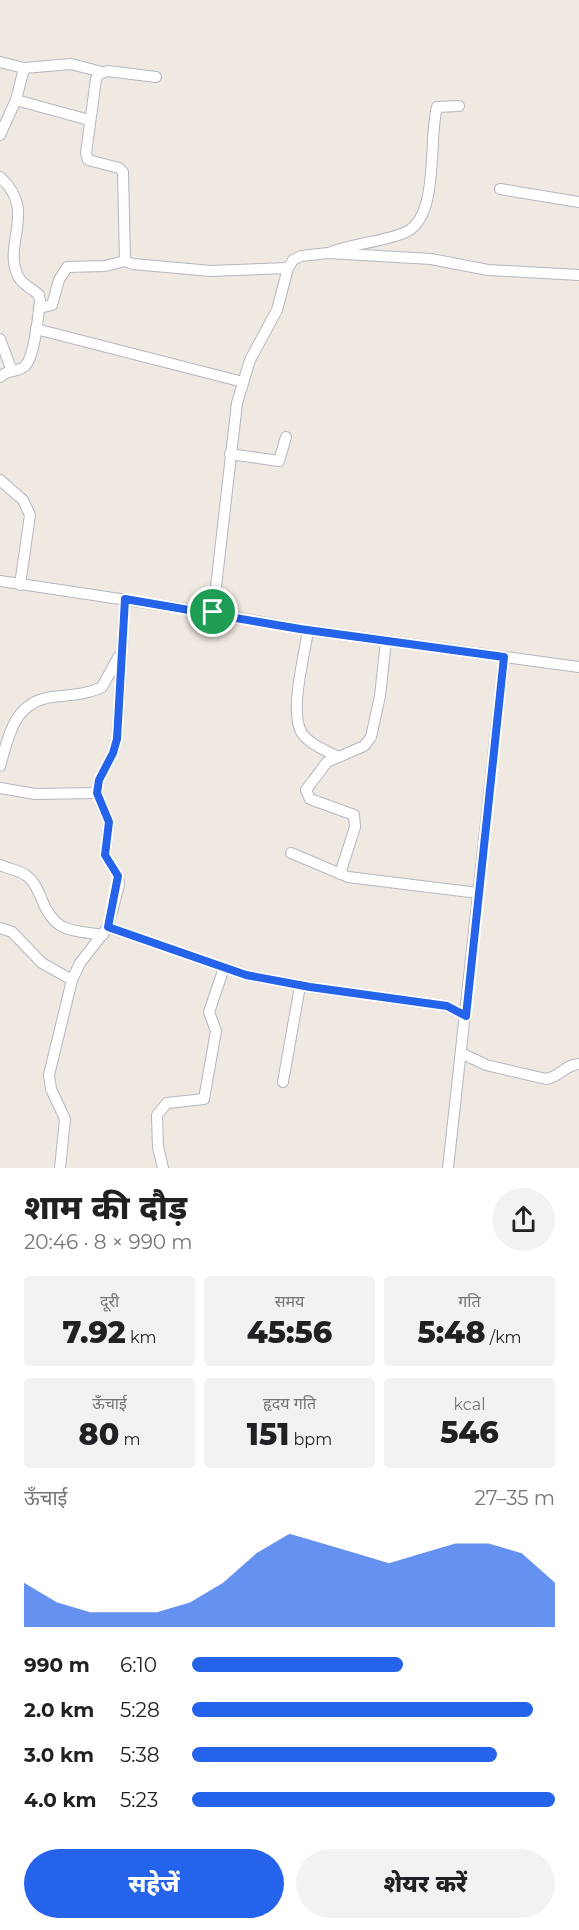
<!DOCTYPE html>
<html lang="hi">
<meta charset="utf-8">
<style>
body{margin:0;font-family:Montserrat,"Noto Sans Devanagari",sans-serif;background:#f2f2f2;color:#202124;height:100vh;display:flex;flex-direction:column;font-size:22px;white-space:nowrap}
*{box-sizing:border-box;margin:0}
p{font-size:20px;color:#757577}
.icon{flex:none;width:33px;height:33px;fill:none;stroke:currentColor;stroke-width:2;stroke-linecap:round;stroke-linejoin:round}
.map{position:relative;height:1168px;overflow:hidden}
.drawer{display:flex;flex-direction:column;background:#fff;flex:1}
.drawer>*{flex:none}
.pin{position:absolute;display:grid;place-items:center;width:51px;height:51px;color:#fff;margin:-26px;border:3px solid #fff;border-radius:50%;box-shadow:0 2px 6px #0007}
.round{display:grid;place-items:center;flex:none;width:63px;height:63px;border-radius:32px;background:#f2f2f2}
.summary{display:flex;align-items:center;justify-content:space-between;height:102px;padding:0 24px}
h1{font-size:33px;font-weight:800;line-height:45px}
.metrics{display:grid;grid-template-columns:repeat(3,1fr);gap:9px;height:102px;padding:6px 24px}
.metrics div{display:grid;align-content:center;border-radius:6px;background:#f2f2f2;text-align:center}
.metrics b{font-size:30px;font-weight:800}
.metrics small{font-size:16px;font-weight:400}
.metrics p{font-size:16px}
.chart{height:168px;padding:12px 24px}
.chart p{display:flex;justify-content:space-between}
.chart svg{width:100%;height:108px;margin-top:6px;fill:#2563eb;opacity:.7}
.button{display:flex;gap:12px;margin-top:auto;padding:12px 24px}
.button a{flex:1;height:69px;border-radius:36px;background:#2563eb;color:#fff;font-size:24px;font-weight:800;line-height:69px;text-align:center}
.button a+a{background:#f2f2f2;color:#202124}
ul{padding:0 24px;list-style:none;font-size:20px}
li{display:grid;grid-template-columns:96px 72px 1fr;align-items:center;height:45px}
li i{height:15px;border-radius:8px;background:#2563eb}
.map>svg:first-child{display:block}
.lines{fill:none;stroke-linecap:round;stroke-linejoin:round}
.minor-casing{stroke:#b4b7c1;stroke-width:12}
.minor{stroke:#fff;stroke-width:10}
.route-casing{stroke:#fff;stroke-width:12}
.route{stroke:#2563eb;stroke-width:8}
</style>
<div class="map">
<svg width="579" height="1168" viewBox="0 0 579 1168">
<rect width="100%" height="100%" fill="#efe9e1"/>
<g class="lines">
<g class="minor-casing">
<g id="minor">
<path d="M0,62L24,68"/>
<path d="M156,77L108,71L99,74L96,79L86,153L88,160L119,168L123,172L125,261L133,264L211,271L288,268"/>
<path d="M16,100L89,120"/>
<path d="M0,135L16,100L24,68L71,64L102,72"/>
<path d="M0,177C38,211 2,243 18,276C22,285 32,288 39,295L40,302C38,316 35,356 25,366C17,373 7,369 0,377"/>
<path d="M500,189L579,202"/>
<path d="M331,252C355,243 384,242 406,232C440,216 428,139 437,107L459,106"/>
<path d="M39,308L52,305L59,280L67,267L105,266L125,261"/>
<path d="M36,329L243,382"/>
<path d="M0,339L12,371"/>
<path d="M230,454L279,461L286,437"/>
<path d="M0,480L23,500L30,515L20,585"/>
<path d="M0,581L213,613L300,629L579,667"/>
<path d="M213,613L237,403L250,360L277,310L288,268L293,260L301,256L328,253L431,259L488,270L579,275"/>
<path d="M308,630C305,655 287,717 304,736C313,746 325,750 336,756"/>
<path d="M0,766C9,735 14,702 52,697C69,695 86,695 102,687L119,656"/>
<path d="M0,788L35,794L97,793"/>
<path d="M291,853L348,877L478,893"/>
<path d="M0,865C9,869 19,870 27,876C35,882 38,891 42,900C55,933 71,930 103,935"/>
<path d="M340,874L355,827L354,815L310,799L306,790L327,762L364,746L371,737L380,696L386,641"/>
<path d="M108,927L246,975L310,987L447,1006L466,1016"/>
<path d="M0,928L12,932L42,963L72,980"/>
<path d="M461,1053L486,1065L546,1079C560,1077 564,1065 579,1064"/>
<path d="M283,1082L300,986"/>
<path d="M60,1168L65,1119L51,1089L49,1075L72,980L80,963L108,927L119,885L118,876L105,855L109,822L97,793L99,780L113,753L117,739L125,599"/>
<path d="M163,1168L158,1147L157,1115L167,1103L204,1099L216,1031L209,1012L224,968"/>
<path d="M448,1168L504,658"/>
</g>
</g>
<use href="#minor" class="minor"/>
</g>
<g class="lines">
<g class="route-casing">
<path id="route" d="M125,599L300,629L504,657L466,1016L447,1006L310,987L246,975L108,927L118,876L105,855L109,822L97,793L99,780L113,753L117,739Z"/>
</g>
<use href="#route" class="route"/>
</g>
</svg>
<div class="pin" style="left:213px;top:612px;background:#1e9e55"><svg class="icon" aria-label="arrive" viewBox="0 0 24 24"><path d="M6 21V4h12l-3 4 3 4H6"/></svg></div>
</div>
<section class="drawer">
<div class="summary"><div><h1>शाम की दौड़</h1><p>20:46 · 8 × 990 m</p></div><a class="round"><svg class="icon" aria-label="share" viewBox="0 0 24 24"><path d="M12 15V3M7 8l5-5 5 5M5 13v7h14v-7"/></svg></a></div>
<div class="metrics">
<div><p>दूरी</p><b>7.92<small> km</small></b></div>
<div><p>समय</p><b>45:56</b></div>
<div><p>गति</p><b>5:48<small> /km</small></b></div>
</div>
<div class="metrics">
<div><p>ऊँचाई</p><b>80<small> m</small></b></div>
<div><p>हृदय गति</p><b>151<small> bpm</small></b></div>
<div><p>kcal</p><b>546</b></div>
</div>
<div class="chart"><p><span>ऊँचाई</span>27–35 m</p>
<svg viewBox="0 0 160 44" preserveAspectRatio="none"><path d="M0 44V26L10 34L20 38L30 38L40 38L50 34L60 26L70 14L80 6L90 10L100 14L110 18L120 14L130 10L140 10L150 14L160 26V44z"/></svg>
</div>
<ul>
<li><b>990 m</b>6:10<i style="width:58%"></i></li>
<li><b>2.0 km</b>5:28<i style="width:94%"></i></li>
<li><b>3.0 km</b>5:38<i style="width:84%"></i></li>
<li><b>4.0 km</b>5:23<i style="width:100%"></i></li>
</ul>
<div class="button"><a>सहेजें</a><a>शेयर करें</a></div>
</section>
